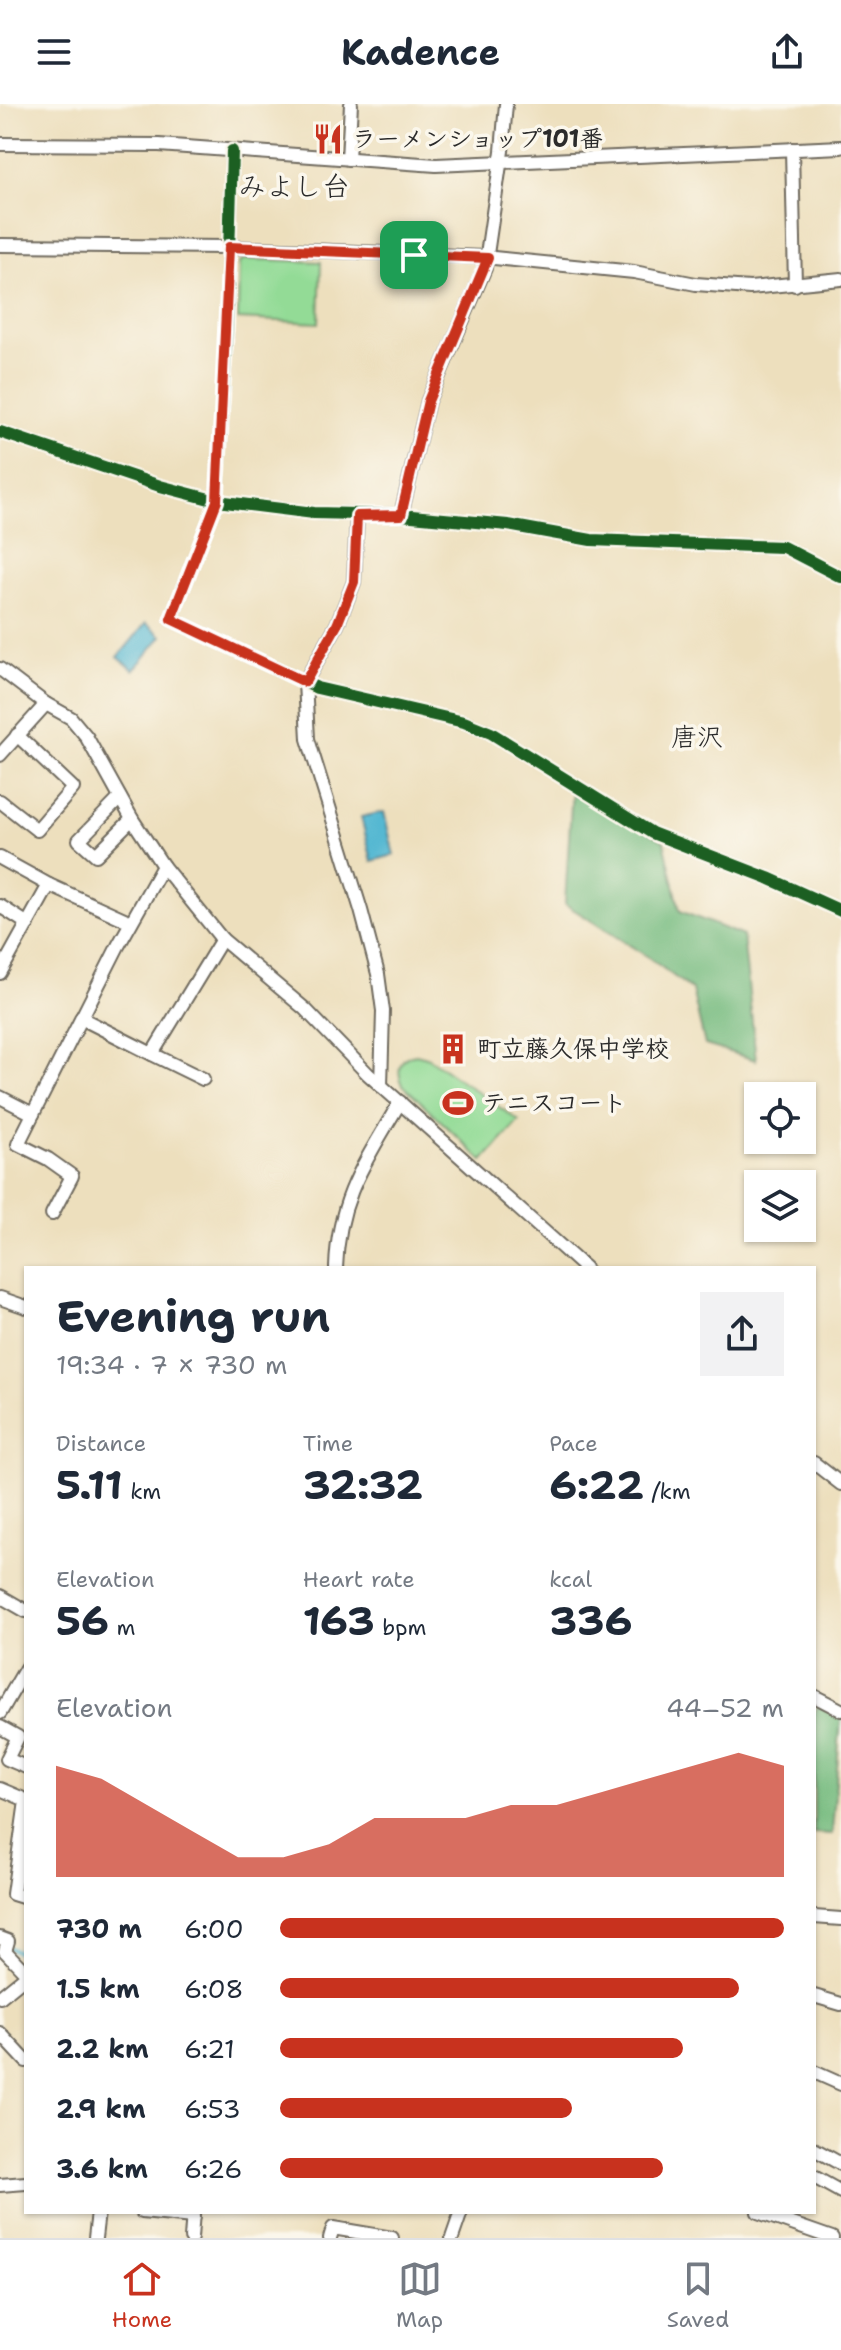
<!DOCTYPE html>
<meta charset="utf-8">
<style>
body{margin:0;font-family:"Shantell Sans","Klee One",sans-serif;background:#f2f2f3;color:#1f2937;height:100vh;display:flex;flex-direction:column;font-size:30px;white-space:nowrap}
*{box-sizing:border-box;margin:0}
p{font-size:26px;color:#747a83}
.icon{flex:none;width:44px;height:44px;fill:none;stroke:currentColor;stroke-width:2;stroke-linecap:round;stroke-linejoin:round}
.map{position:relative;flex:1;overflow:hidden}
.panel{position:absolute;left:24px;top:1162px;width:792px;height:948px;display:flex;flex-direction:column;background:#fff;border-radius:0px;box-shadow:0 2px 6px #0004}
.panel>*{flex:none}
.buttons{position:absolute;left:744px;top:978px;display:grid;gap:16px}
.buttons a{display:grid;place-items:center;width:72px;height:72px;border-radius:0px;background:#fff;box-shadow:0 2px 6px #0004;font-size:40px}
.pin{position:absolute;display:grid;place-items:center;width:68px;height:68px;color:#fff;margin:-34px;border-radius:16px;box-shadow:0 4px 12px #0006}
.round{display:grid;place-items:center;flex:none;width:84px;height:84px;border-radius:0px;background:#f2f2f3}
.overview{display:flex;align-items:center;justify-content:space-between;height:136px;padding:0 32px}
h1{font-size:44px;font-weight:700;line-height:60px}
.metrics{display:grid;grid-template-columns:repeat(3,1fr);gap:12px;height:136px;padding:8px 32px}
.metrics div{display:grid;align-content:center}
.metrics b{font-size:40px;font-weight:700}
.metrics small{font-size:22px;font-weight:400}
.metrics p{font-size:22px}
.chart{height:224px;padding:16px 32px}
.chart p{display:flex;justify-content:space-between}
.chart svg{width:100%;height:144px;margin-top:8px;fill:#c8321e;opacity:.7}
ul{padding:0 32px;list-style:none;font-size:26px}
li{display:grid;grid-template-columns:128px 96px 1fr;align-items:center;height:60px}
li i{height:20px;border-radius:10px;background:#c8321e}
header{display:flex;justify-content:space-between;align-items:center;height:104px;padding:0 32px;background:#fff;font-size:36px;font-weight:700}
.tab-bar{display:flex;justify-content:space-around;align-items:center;height:112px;border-top:2px solid #e0e1e3;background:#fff;font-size:22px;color:#747a83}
.tab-bar a{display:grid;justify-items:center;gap:4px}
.tab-bar .selected{color:#c8321e}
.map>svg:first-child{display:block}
.green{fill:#93db96;stroke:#5f8360;stroke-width:2}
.forest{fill:#76bb7f;stroke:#507355;stroke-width:2}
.water{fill:#54b8d2;stroke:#40727e;stroke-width:2}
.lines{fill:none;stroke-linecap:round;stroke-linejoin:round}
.stream{stroke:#54b8d2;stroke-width:4}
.minor-casing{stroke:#6f6a5e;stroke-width:16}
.minor{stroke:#fff;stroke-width:12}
.cycleway-casing{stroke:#fbf7ec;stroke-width:17}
.cycleway{stroke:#1b5e20;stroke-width:12}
.route-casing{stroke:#fff;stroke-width:16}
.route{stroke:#c8321e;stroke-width:10}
.labels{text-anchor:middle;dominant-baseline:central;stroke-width:7;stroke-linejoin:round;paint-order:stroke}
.poi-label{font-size:24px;font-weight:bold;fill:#2b2b2b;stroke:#fbf7ec;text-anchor:start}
.neighbourhood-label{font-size:26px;fill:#2b2b2b;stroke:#fbf7ec}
.quarter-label{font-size:28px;fill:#2b2b2b;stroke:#fbf7ec}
</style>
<header><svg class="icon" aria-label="menu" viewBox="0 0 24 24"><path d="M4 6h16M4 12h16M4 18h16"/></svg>Kadence<svg class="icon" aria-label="share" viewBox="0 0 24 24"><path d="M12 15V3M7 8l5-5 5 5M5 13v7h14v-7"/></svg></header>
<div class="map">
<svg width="841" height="2134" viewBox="0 0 841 2134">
<rect width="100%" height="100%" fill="#fbf7ec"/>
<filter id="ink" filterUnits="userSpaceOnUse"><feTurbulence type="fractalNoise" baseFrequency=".0125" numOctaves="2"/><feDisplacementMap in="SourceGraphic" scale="16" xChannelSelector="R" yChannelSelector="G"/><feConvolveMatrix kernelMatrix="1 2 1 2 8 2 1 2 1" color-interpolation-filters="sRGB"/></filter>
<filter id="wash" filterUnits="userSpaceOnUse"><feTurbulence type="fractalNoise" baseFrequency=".006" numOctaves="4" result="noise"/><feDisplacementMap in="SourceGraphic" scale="32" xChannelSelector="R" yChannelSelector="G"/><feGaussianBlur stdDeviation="1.8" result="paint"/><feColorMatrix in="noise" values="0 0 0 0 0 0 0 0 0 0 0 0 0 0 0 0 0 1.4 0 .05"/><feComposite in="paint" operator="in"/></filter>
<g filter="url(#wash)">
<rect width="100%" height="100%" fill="#eddfbd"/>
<g class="green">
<path d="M245,155L321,158L319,219L238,215L239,159Z"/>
<path d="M416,950L427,953L519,1017L483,1057L403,981C396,967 399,952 416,950Z"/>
</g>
<g class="forest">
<path d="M572,685L664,737L680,807L743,832L756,956L705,941L692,886L648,853L565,800Z"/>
<path d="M818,1601L841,1612L832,1730L814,1729V1610Z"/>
</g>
<g class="water">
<path d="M146,519L162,532L134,566L118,553Z"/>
<path d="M384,708L394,751L372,757L361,713Z"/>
</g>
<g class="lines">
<path class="stream" d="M0,1841L26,1850"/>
</g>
</g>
<g filter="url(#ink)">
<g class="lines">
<g class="minor-casing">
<g id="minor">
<path d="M0,40L159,41L436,61L841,43"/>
<path d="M792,45L795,181"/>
<path d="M232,47L227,218L217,397L171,515L317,584L464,618L491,629L652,729L768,774L841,807"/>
<path d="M348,55L351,0"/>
<path d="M0,141L229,143L484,153L634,168L696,180L750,184L841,175"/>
<path d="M0,328L160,382L217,397L314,409L401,411L508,421L591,436L783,443L841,473"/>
<path d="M401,411L428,297L485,164L502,47L506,0"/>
<path d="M357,412L354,478L337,521L305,578L308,635L361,806L378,870L383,907L381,982"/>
<path d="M0,565L46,600L71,614L86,632L132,715L163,762L222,835L305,905L368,970L585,1164"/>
<path d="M0,651L46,600"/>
<path d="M120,694L79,736L96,751L132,715"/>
<path d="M0,697L37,726L73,684L17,631"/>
<path d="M0,754L49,781L0,869"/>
<path d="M49,781L131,818"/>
<path d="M0,802L28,820"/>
<path d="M81,914L152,950L222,835"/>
<path d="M152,950L203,975"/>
<path d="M0,993L33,1010L118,842L163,762"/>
<path d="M33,1010L18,1040L48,1055L72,1072L52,1110"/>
<path d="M336,1164C338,1093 366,1057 400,998"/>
<path d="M0,1194L26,1203"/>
<path d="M814,1359L841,1380"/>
<path d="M0,1492L26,1507"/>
<path d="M814,1592L841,1606"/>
<path d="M0,1609L26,1564"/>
<path d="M0,1623L18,1633L7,1655L26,1663"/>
<path d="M0,1685L26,1696"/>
<path d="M26,1697L13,1790L26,1794"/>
<path d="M814,1813L841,1815"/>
<path d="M0,1834L8,1837L5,1847L26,1869"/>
<path d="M814,1892L841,1900"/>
<path d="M0,1893L26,1872"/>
<path d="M0,1929L26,1957"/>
<path d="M814,1968L841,1980"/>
<path d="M814,2045L841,2060"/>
<path d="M814,2073L841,2088"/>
<path d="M0,2081L26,2079"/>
<path d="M142,2108L193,2113"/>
<path d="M758,2108L832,2134"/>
<path d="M95,2134L98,2108"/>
<path d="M191,2134L193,2108"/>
<path d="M330,2134L333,2124L392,2134"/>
<path d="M452,2134L461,2108"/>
</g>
</g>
<use href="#minor" class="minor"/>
<g class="cycleway-casing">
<g id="cycleway">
<path d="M232,47L227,218L217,397L171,515L317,584L464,618L491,629L652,729L768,774L841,807"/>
<path d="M0,328L160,382L217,397L314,409L401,411L508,421L591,436L783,443L841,473"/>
</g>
</g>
<use href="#cycleway" class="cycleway"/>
</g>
</g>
<g class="lines" filter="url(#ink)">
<g class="route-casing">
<path id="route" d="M229,143L488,154L428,297L401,411L357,412L354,478L337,521L305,578L171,515L217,397Z"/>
</g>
<use href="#route" class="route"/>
</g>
<defs>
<g id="restaurant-bare" transform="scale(2.4)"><path d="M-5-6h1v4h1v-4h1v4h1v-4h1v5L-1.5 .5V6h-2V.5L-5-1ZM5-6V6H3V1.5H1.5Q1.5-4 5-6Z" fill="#c8321e" stroke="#fbf7ec" stroke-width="2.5" paint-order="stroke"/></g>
<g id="building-bare" transform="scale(2.4)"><path d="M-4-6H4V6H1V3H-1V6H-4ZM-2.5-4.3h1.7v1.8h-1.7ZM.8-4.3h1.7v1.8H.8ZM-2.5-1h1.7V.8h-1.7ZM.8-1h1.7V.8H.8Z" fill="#c8321e" stroke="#fbf7ec" stroke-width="2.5" paint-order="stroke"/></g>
<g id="stadium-bare" transform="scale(2.4)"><path d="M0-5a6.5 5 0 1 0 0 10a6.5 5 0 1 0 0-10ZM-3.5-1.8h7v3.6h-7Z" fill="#c8321e" stroke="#fbf7ec" stroke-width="2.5" paint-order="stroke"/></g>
</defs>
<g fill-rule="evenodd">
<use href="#restaurant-bare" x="328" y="35"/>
<use href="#building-bare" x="453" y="945"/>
<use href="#stadium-bare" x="458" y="999"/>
</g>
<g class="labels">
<g class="poi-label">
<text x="352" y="35">ラーメンショップ101番</text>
<text x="477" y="945">町立藤久保中学校</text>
<text x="482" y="999">テニスコート</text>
</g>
<g class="neighbourhood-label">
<text x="697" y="632">唐沢</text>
</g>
<g class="quarter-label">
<text x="294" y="82">みよし台</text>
</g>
</g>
</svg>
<div class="buttons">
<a><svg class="icon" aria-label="locate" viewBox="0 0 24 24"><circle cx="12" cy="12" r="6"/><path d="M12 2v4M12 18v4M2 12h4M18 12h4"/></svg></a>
<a><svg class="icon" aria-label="layers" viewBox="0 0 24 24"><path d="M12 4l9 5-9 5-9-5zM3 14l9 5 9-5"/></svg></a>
</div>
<div class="pin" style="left:414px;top:151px;background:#1e9e55"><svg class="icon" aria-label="arrive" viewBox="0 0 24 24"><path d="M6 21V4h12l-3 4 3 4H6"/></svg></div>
<section class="panel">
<div class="overview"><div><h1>Evening run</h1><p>19:34 · 7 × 730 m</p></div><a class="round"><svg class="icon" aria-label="share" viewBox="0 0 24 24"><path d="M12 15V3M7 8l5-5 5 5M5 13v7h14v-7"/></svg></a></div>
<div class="metrics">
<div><p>Distance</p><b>5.11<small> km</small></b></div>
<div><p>Time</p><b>32:32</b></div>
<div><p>Pace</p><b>6:22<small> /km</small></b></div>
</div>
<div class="metrics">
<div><p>Elevation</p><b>56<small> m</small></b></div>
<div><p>Heart rate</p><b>163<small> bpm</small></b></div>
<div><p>kcal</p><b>336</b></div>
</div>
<div class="chart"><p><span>Elevation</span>44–52 m</p>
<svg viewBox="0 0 160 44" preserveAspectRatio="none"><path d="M0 44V10L10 14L20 22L30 30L40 38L50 38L60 34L70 26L80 26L90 26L100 22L110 22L120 18L130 14L140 10L150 6L160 10V44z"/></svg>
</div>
<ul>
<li><b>730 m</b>6:00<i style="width:100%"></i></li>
<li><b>1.5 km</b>6:08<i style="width:91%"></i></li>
<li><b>2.2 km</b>6:21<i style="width:80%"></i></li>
<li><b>2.9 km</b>6:53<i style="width:58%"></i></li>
<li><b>3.6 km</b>6:26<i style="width:76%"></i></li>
</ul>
</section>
</div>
<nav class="tab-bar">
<a class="selected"><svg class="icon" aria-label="home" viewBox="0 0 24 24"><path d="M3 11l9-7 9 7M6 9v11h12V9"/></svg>Home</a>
<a><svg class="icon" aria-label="map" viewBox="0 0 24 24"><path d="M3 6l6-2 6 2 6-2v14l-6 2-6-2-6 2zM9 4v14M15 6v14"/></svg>Map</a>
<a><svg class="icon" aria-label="saved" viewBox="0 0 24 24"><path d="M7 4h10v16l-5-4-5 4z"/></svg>Saved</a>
</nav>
